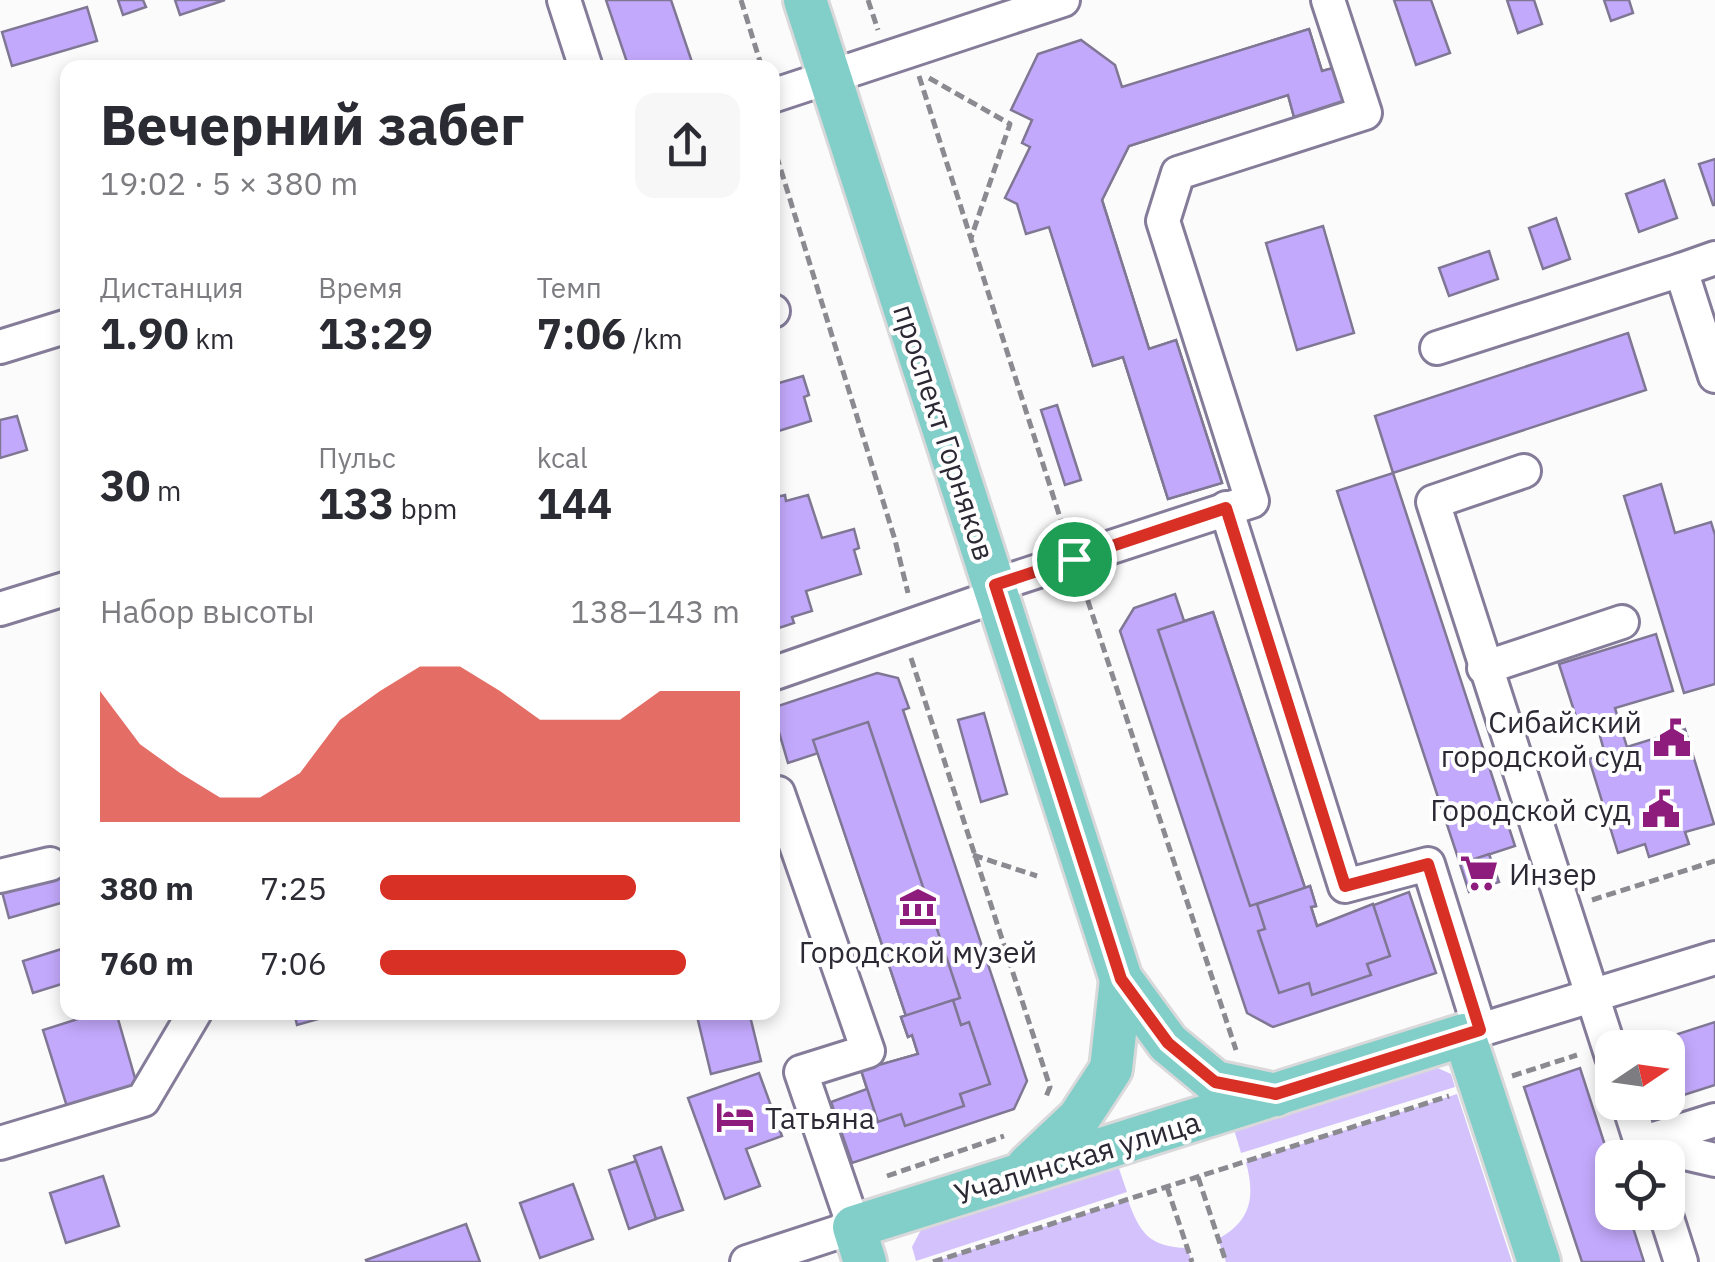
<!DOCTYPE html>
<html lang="ru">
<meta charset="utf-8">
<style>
body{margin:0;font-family:"IBM Plex Sans",sans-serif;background:#f7f7f7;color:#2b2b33;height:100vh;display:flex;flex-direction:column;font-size:38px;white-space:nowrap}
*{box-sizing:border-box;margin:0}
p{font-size:32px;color:#7c7c81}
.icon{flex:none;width:55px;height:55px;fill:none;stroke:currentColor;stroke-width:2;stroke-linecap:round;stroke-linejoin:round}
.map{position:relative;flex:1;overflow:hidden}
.panel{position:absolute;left:60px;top:60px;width:720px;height:960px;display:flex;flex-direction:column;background:#fff;border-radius:20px;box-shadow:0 5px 15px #0003}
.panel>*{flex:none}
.needle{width:65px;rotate:77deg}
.fabs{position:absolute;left:1595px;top:1030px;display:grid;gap:20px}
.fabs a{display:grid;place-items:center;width:90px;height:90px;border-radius:20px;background:#fff;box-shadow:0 5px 15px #0003;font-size:50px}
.pin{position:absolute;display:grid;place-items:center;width:85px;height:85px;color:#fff;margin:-42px;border:5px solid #fff;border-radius:50%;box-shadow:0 2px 10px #0007}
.round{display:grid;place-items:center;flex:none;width:105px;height:105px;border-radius:20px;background:#f7f7f7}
.head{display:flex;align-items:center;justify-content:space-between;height:170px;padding:0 40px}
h1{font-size:55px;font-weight:800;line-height:75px}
.figures{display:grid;grid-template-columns:repeat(3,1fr);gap:15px;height:170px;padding:10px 40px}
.figures div{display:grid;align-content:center}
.figures b{font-size:42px;font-weight:800}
.figures small{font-size:28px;font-weight:400}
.figures p{font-size:28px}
.chart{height:280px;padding:20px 40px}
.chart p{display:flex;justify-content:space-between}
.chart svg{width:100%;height:180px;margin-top:10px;fill:#d93025;opacity:.7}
ul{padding:0 40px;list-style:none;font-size:32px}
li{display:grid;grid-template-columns:160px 120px 1fr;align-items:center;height:75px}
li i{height:25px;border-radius:12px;background:#d93025}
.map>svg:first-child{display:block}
.green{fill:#d3c2fc}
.building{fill:#c3a9fc;stroke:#7f7794;stroke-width:2.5}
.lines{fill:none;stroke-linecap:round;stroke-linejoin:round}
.minor-casing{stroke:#847c99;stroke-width:38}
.major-casing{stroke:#d9d8da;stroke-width:48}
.path{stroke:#8c8a91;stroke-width:5;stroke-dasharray:10 5;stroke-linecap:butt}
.minor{stroke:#fff;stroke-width:32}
.major{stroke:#82cec8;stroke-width:42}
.route-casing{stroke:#fff;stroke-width:20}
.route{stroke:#d93025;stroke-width:12}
.labels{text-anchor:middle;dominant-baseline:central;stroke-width:8;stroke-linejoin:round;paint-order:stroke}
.street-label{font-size:30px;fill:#2c2834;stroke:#fff}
.poi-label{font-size:30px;fill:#2c2834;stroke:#fff;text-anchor:end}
</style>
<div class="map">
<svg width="1715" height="1262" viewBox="0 0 1715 1262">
<rect width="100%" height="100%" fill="#fbfbfb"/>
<g class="green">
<path d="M1431,1065L1451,1074L1455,1087L1241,1153L1233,1126Z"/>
<path d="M1457,1094L1512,1262H1226L1218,1239C1252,1220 1255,1197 1246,1162Z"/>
<path d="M1117,1163L1127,1192L916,1261L912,1247L923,1226Z"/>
<path d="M1128,1200C1140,1234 1150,1247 1187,1248L1192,1262H933Z"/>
</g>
<g class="building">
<path d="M118,0H143L146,7L123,15Z"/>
<path d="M175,0H225L180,15Z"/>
<path d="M606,0H671L694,68H629Z"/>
<path d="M1394,0H1431L1450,53L1416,65Z"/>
<path d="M1507,0H1534L1542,24L1518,33Z"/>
<path d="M1604,0H1629L1633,13L1611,21Z"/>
<path d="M87,7L97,41L12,66L2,32Z"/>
<path d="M1309,29L1322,71L1333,68L1343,101L1294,117L1288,95L1129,146L1102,200L1149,349L1176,340L1222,483L1168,499L1123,357L1093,366L1041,200L1090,98Z"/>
<path d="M1309,29L1322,71L1333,68L1343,101L1294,117L1288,95L1129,146L1102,200L1149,349L1176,340L1222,483L1168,499L1123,357L1093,366L1049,227L1026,234L1017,204L1005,198L1030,147L1022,143L1032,120L1011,110L1038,54L1081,40L1115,65L1122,87Z"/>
<path d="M1715,159V205H1713L1699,164Z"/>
<path d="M1664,180L1677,218L1639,232L1626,194Z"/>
<path d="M1556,218L1570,259L1543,269L1529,228Z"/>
<path d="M1323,226L1354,333L1297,350L1266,243Z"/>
<path d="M1489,251L1498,279L1449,296L1439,268Z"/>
<path d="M1628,333L1646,390L1393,473L1375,416Z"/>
<path d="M803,376L809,395L804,397L811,421L772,433V385Z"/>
<path d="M1057,405L1081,480L1065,485L1041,410Z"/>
<path d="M17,416L27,450L0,458V420Z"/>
<path d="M1393,473L1515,846L1460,864L1337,491Z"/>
<path d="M1661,484L1675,533L1711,522L1715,535V684L1684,693L1624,496Z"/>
<path d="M785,495L786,501L808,495L822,538L854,529L859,548L854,550L861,574L806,591L812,611L792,617L794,623L776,629L772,617V498Z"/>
<path d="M1175,594L1184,621L1213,612L1305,888L1310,886L1316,906L1311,907L1317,926L1409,892L1436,973L1273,1027L1247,1013L1120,631L1134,608Z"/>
<path d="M1213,612L1305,888L1250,906L1158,630Z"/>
<path d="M1656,634L1673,691L1615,708L1627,747L1685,729L1714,824L1685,832L1689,844L1649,857L1645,844L1618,853L1589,759L1605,754L1594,715L1577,720L1559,664Z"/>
<path d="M877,673L898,678L909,708L903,710L1027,1081L1014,1109L852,1163L831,1102L867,1089L861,1070L918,1054L912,1035L908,1037L901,1017L906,1016L818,753L788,763L772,708Z"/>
<path d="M984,713L1007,794L981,802L958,720Z"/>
<path d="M868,722L960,998L906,1016L813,740Z"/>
<path d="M1489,854L1499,882L1469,892L1460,864Z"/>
<path d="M68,868V901L9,918L1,888Z"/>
<path d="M1310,886L1316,906L1311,907L1317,926L1373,904L1390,956L1367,964L1371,975L1312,995L1309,983L1279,993L1258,931L1265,929L1257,904Z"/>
<path d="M68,947V982L33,993L23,961Z"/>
<path d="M953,1000L961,1025L969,1022L990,1084L960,1094L964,1106L905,1126L901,1114L878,1122L861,1070L918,1054L912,1035L908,1037L901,1017Z"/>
<path d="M100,1012H116L139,1092L69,1113L43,1030Z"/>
<path d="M294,1012H343L297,1025Z"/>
<path d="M696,1012H749L761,1061L711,1074Z"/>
<path d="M1715,1022V1085L1668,1100V1048L1641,1046Z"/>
<path d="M1580,1068L1612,1167V1212H1628L1644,1262H1582L1524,1087Z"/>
<path d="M759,1073L782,1136L746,1149L760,1186L725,1199L688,1098Z"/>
<path d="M661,1147L683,1210L656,1219L634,1156Z"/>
<path d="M636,1161L656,1219L629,1229L609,1170Z"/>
<path d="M103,1176L119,1226L66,1243L50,1193Z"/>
<path d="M573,1184L593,1239L540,1258L520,1203Z"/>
<path d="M466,1224L480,1262H367L366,1260Z"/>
</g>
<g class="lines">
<g class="minor-casing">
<g id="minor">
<path d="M564,0L586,68"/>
<path d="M772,96L1063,0"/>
<path d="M1681,270L1715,258"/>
<path d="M772,311H773"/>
<path d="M0,347L68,326"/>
<path d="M1437,348L1681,270L1715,376"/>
<path d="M1524,471L1433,502L1612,1057"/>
<path d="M1226,508L1345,886L1428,864L1480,1030"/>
<path d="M995,585L1252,501L1163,221L1178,173L1365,113L1328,0"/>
<path d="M0,609L68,588"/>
<path d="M1484,668L1622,622"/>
<path d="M772,674L999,595"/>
<path d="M0,876L50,864"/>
<path d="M1464,1035L1715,958"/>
<path d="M1628,1102L1646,1158"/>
<path d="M1715,1120L1641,1143L1715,1160"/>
<path d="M0,1143L143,1100L195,1012"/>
<path d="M1665,1212L1681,1262"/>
<path d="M747,1262L854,1227L801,1072L868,1051L778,793"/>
</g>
</g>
<g class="major-casing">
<g id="major">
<path d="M805,0L1121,979L1168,1043L1215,1082L1276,1095"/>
<path d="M1028,1166L1079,1118L1111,1069L1121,979"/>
<path d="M865,1262L854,1227L1464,1035L1539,1262"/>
</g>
</g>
<g class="path">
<path d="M741,0L762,68"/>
<path d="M868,0L878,30"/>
<path d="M919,76L1065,533"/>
<path d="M929,78L1010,124L971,238"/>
<path d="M772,141L895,540L908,593"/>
<path d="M1083,586L1236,1050"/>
<path d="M911,658L1050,1087L1045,1099"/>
<path d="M973,855L1037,876"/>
<path d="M1592,900L1715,861"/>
<path d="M1512,1076L1577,1055"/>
<path d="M887,1176L1004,1136"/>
<path d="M1198,1177L1226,1262"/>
<path d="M1167,1187L1192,1262"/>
<path d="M933,1262L1449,1096"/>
</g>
<use href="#minor" class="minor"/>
<use href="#major" class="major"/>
</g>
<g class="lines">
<g class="route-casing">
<path id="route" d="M1226,508L1345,886L1428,864L1480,1030L1276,1094L1215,1082L1168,1043L1121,979L995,585Z"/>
</g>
<use href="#route" class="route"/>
</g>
<defs>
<g id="civic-bare" transform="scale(3)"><path d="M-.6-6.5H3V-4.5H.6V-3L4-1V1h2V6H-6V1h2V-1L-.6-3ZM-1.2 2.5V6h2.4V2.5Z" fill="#8e1c7d" stroke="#fff" stroke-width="2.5" paint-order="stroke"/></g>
<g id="supermarket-bare" transform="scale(3)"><path d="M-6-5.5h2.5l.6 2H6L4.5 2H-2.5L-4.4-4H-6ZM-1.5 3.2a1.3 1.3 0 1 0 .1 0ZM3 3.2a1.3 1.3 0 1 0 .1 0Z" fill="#8e1c7d" stroke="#fff" stroke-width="2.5" paint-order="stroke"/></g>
<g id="museum-bare" transform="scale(3)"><path d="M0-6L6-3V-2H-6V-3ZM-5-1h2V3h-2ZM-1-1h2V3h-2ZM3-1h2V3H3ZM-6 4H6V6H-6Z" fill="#8e1c7d" stroke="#fff" stroke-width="2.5" paint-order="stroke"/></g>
<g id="hotel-bare" transform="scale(3)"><path d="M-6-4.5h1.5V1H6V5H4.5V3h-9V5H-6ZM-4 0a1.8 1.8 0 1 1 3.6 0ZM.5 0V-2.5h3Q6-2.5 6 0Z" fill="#8e1c7d" stroke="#fff" stroke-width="2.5" paint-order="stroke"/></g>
</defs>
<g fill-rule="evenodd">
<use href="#civic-bare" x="1672" y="738"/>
<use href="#civic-bare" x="1661" y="809"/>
<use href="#supermarket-bare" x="1479" y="873"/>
<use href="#museum-bare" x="918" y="907"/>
<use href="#hotel-bare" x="735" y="1117"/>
</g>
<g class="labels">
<g class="street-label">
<text transform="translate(945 432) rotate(72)">проспект Горняков</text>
<text transform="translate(1077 1157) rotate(-17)">Учалинская улица</text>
</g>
<g class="poi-label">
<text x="1642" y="721">Сибайский<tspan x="1642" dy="34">городской суд</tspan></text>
<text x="1631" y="809">Городской суд</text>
<text x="1509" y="873" text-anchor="start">Инзер</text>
<text x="918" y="951" text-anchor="middle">Городской музей</text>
<text x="765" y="1117" text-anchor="start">Татьяна</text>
</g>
</g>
</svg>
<div class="fabs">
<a><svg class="needle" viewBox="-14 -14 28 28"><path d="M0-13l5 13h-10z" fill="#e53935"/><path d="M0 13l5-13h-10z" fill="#7c7c81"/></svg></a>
<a><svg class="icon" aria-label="locate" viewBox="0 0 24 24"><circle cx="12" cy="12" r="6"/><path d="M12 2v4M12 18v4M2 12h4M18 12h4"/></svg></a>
</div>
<div class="pin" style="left:1074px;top:559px;background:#1e9e55"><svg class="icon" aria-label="arrive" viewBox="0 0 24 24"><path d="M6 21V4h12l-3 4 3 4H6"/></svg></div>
<section class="panel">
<div class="head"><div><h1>Вечерний забег</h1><p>19:02 · 5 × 380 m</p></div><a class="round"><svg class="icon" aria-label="share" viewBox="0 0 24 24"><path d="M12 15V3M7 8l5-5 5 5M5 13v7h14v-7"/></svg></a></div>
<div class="figures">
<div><p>Дистанция</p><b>1.90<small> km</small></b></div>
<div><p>Время</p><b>13:29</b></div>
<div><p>Темп</p><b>7:06<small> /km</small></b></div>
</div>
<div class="figures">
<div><b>30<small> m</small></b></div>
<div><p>Пульс</p><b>133<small> bpm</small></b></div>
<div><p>kcal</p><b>144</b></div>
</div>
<div class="chart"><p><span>Набор высоты</span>138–143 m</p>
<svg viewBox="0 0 160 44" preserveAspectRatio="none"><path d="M0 44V12L10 25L20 32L30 38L40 38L50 32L60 19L70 12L80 6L90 6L100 12L110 19L120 19L130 19L140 12L150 12L160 12V44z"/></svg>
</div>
<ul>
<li><b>380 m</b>7:25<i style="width:71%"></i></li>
<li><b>760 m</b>7:06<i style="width:85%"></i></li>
</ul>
</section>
</div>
